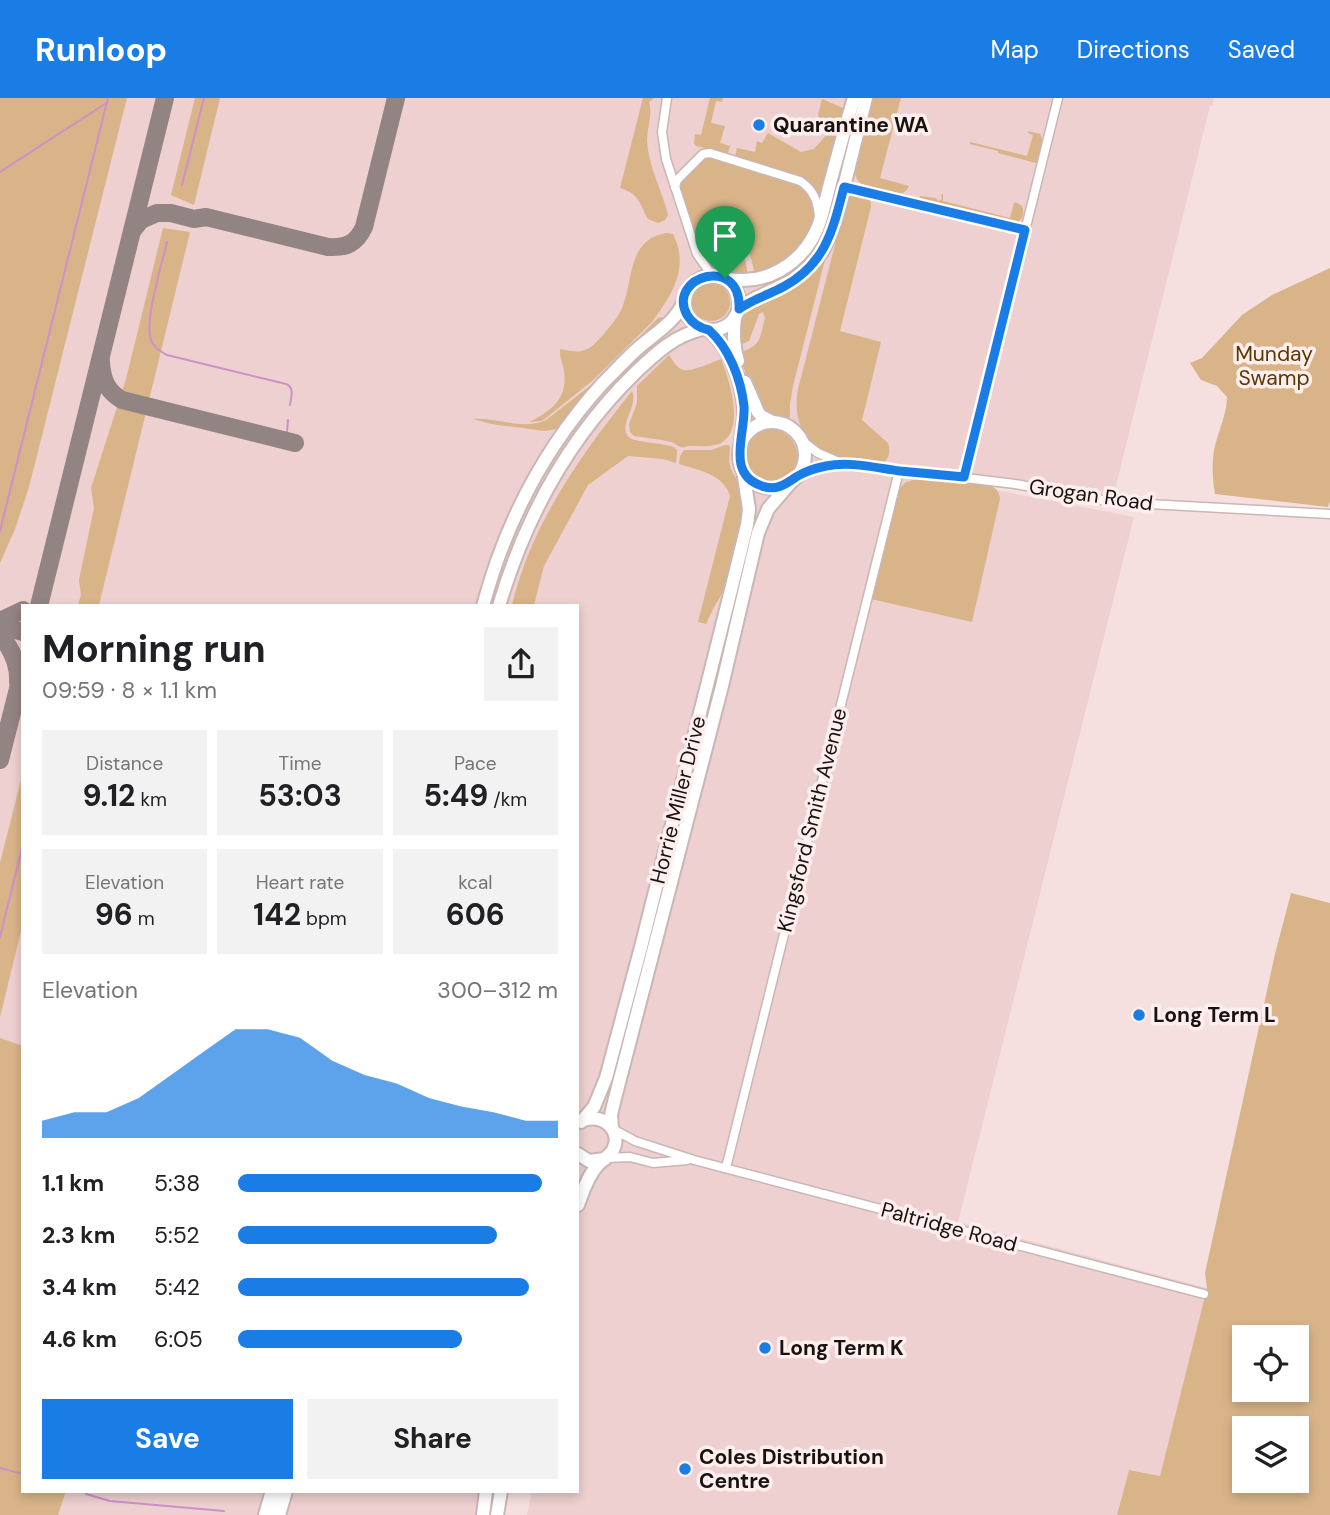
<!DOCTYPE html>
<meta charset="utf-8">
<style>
body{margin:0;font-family:"DM Sans",sans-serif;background:#f2f2f2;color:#202124;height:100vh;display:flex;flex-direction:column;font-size:26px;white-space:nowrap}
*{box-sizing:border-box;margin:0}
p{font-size:23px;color:#757577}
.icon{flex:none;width:38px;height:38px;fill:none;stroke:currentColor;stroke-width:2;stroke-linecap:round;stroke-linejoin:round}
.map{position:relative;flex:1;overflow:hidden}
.drawer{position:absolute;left:21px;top:506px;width:558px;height:889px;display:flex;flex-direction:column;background:#fff;border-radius:0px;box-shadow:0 4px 10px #0003}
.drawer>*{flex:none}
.buttons{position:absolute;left:1232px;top:1227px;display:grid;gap:14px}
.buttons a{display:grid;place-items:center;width:77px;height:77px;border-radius:0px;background:#fff;box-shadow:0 4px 10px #0003;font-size:35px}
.pin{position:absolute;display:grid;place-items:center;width:60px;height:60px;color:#fff;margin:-72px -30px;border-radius:50% 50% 50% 0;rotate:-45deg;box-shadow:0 0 7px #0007}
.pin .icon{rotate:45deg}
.round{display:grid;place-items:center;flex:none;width:74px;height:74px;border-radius:0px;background:#f2f2f2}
.overview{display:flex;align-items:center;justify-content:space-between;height:119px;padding:0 21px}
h1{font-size:38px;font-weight:700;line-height:52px}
.figures{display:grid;grid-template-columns:repeat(3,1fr);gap:10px;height:119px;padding:7px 21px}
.figures div{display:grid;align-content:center;border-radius:0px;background:#f2f2f2;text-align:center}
.figures b{font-size:30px;font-weight:700}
.figures small{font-size:19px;font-weight:400}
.figures p{font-size:19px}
.chart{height:196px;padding:14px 21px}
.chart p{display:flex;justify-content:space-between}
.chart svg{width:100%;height:126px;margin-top:7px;fill:#1a7de5;opacity:.7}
.cta{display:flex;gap:14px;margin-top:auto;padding:14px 21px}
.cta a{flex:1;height:80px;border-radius:0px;background:#1a7de5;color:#fff;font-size:28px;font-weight:700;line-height:80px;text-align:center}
.cta a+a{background:#f2f2f2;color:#202124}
ul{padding:0 21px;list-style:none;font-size:23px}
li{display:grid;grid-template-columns:112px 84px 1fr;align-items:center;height:52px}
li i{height:18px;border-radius:9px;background:#1a7de5}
header{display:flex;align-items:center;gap:42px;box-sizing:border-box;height:98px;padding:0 35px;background:#1a7de5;color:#fff}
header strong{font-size:33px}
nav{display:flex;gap:38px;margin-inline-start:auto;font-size:24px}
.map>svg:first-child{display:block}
.built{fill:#edd0cf}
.green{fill:#d9b488;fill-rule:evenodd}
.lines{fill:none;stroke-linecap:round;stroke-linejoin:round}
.stream{stroke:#ce90c8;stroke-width:2}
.taxiway{stroke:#928482;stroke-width:18}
.minor-casing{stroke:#c9b6b5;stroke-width:11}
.primary-casing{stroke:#c9b6b5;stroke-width:16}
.motorway-casing{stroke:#c9b6b5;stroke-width:18}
.minor{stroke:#fff;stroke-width:8}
.primary{stroke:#fff;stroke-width:12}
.motorway{stroke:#fff;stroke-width:14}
.route-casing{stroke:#fff;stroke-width:14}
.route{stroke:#1a7de5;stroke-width:9}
.poi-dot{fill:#1a7de5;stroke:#fee;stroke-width:2.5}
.labels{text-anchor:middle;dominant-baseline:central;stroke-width:7;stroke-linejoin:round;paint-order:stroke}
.poi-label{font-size:21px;font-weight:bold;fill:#181211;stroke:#fee;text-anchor:start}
.park-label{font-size:21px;fill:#5b3700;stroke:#fee}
.street-label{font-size:21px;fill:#181211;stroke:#fee}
</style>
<header>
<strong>Runloop</strong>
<nav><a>Map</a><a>Directions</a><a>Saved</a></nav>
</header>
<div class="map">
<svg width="1330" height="1417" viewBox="0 0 1330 1417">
<rect width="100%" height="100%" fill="#f5e0df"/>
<path class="built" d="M0,0H1214L1212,8H1210L1112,404L909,375L1134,419L958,1124L1207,1190L1160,1378L1129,1372L1117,1417H527L532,1393H578V508H23V1393H506L502,1417H0Z"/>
<g class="green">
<path d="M0,0H127L29,389L15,431L0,465Z"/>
<path d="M195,0H220L194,107L171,97Z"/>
<path d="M643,0H654L649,4C653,15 647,30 647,42C648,68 662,92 668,117L665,122L658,125L648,121C639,105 640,96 620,90Z"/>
<path d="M710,0H723L722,4L716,3L711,25L725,28L720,45L730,48L728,55L696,48L694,45L695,36L701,37Z"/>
<path d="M871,0H901L880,80L909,88C900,106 877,92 862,86L858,83L854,74Z"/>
<path d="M822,1L843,10L821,101L811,87L735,59L737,50L755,54L757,43L762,45L768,35L801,54L814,51L826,37L818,17Z"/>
<path d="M1028,33L1040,36C1045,44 1042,57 1036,65L998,55V53L970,46V44L1027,58L1033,37L1028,35Z"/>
<path d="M709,59L797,85C830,107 810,144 785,163C777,169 765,173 755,177C753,170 752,161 749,155C741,137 715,153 702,157L696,144L679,90C682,78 696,62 709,59Z"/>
<path d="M857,95L868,98L871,105V109L840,233L881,244L862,322L888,345C891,353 889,363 881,366C849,362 810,361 799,323C796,312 796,302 798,291L847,100L853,96Z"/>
<path d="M943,96V103L1010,120L1014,105L1016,104L1022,108C1025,116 1022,123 1014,126L921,103L919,101L920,98L936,100L938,103L942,101L941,97Z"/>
<path d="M163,130L190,134L99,507H78L81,497L79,482L94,410L91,390L126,281Z"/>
<path d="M666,135L673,136C690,169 672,197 652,224L592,283L546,320L541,323L529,324C552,313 568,300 564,273C563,265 559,259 560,251C583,256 588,254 603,237C610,228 618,220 622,210C634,181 627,142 666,135Z"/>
<path d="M734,153C747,155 746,168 748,178C728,177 720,178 706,162Z"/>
<path d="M826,158L793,288L790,306V318L787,323C760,320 756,303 748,282C745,273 741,264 739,255C762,247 759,242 765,220L763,214L759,216L749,243L738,248L739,220L745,212L792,189Z"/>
<path d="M1330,170V403L1328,409L1215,396C1213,384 1212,372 1213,361C1214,340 1227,320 1227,299L1217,288L1201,282L1190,265L1202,260L1242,217L1272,197Z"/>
<circle cx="711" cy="204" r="19"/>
<path d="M661,219L664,222L558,330C546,335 537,332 524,330C505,328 492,327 473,321C496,319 524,333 546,322L595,284L658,220Z"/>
<path d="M669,257C672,261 676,269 681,271C688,276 713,264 721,261C729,281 747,334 719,346C710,349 701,348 692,348C688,347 685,350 681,349C677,348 675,345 671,344C659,341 646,340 634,338L630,334L629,326L637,305V288Z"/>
<path d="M632,293C640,309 611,334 635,342C647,345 661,345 674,349L677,352L676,365L663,361L628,358L588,387L544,468L534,507H512C532,425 580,358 632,293Z"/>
<circle cx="770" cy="358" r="27"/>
<path d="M725,347H729L730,350L729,364L731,371L740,388L743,408L740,432L723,494L713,511L706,526L698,524L730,398C724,376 698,372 679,366L680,358L684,352H711Z"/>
<path d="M917,381L990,387C997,391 999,394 1000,401L972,524L871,501L896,394L906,384Z"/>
<path d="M23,674V825L0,919V765Z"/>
<path d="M1291,795L1330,805V1417H1117L1129,1372L1160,1378L1207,1190L1205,1175L1275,856ZM1244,1239H1297V1292H1244ZM1244,1330H1297V1382H1244Z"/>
<path d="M0,940L23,948V1393H66L58,1417H0Z"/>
</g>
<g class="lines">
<g class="stream">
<path d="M0,74L105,6"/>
<path d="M182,87L204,0"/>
<path d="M167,144C162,166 144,223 151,242C154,250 160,253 167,257L286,286C295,290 291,299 290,307"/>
<path d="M287,334L288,322"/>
<path d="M0,433L108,0"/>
<path d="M0,839L23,746"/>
<path d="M0,1370L23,1376"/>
<path d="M86,1396L110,1403L224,1413"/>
</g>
<g class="taxiway">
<path d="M133,132L141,122L157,115H171L194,121L206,119L328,149C346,150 356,146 364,129L396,0"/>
<path d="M101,264C102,282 107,293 122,302L295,345"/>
<path d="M39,508L165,0"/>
<path d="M0,523L23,512"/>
<path d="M0,528L23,534"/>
<path d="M0,537C12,551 19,566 18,584"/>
<path d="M0,662L23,571"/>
</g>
<g class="minor-casing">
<g id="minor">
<path d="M667,0L662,34L666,61L697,156L709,173L717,177"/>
<path d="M675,89L677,82L703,56L710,55L800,83C814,92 818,104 819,120"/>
<path d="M844,89L1025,132"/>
<path d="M801,342L818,355L841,365L1015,386L1112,404L1330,416"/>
<path d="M796,379L820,369L840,367"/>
<path d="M964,379L1058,0"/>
<path d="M613,1031L635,1043L694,1062L1204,1196"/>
<path d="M607,1060L630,1059L653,1065L687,1062"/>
<path d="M726,1070L899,373"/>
</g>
</g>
<g class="primary-casing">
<g id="primary">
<circle cx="712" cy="205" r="27"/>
<path d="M725,180C764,189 801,167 817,131C824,114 827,95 832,78C839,52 846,26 854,0"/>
<path d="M739,210L756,200L792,183L813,165L822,154L828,142L837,117L866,0"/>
<path d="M735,219C733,235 733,248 738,263"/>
<path d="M709,232C730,250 742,283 744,311C745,322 742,333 741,344"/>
<path d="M745,284L758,314L761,318L773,324"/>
<circle cx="772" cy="357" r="33"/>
<path d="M483,508C505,426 545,349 602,286C613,275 624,263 636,252C652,237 678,223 684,202"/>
<path d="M499,508C525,420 570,338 636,274C656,255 675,237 703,231"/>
<path d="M581,1024L594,1009L606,980L641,849L730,496L747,427L749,411L743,373"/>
<path d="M612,1030L611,1017L614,1004L722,588L758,435L768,411L791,384"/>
<path d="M578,1056L589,1063L605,1061"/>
<path d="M578,1107C583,1094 587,1079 597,1068C602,1062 609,1058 613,1052C623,1032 602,1015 584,1022"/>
<path d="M483,1417L486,1393"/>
<path d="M497,1417L501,1393"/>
</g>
</g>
<g class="motorway-casing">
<g id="motorway">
<path d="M266,1417L273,1393"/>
<path d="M278,1417L285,1393"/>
</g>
</g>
<use href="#minor" class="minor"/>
<use href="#primary" class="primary"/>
<use href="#motorway" class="motorway"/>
</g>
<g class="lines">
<g class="route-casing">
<path id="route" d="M844,89L1025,132L964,379C943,377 921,375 900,373C876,370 850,363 826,368C816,370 804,374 796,379C785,387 775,393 762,388C725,376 746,335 744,308C741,281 729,250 709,232C699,230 692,225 687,217C666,178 742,156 739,211C753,201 768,197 783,189C826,166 833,131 844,89Z"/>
</g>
<use href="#route" class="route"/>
</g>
<g class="poi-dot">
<circle cx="759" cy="27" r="7"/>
<circle cx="1139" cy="917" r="7"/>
<circle cx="765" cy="1250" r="7"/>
<circle cx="685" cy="1371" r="7"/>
</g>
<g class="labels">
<g class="poi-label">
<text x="773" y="27">Quarantine WA</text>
<text x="1153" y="917">Long Term L</text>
<text x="779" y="1250">Long Term K</text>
<text x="699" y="1359">Coles Distribution<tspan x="699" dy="24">Centre</tspan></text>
</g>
<g class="park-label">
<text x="1274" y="256">Munday<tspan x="1274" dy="24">Swamp</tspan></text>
</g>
<g class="street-label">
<text transform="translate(1091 397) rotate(8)">Grogan Road</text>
<text transform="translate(678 702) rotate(-76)">Horrie Miller Drive</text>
<text transform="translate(812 722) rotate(-76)">Kingsford Smith Avenue</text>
<text transform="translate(949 1129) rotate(15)">Paltridge Road</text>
</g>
</g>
</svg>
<div class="buttons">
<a><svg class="icon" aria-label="locate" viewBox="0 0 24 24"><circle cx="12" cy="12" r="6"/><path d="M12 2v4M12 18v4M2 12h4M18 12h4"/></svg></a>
<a><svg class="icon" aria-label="layers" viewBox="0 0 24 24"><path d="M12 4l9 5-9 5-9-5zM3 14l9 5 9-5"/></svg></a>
</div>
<div class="pin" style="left:725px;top:180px;background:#1e9e55"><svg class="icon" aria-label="arrive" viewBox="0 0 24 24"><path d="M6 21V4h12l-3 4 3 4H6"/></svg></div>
<section class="drawer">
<div class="overview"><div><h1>Morning run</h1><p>09:59 · 8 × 1.1 km</p></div><a class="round"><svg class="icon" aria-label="share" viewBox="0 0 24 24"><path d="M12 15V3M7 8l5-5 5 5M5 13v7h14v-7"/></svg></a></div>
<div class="figures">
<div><p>Distance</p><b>9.12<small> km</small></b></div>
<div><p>Time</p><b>53:03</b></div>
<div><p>Pace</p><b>5:49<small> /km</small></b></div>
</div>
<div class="figures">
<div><p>Elevation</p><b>96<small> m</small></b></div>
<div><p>Heart rate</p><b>142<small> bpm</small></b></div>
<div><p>kcal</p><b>606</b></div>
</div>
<div class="chart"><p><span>Elevation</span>300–312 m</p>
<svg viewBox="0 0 160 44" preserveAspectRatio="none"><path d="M0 44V38L10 35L20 35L30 30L40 22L50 14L60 6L70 6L80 9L90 17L100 22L110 25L120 30L130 33L140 35L150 38L160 38V44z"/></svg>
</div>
<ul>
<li><b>1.1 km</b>5:38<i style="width:95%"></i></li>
<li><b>2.3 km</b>5:52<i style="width:81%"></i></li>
<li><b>3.4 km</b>5:42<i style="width:91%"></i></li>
<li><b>4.6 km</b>6:05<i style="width:70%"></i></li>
</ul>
<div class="cta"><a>Save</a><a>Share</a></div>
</section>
</div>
